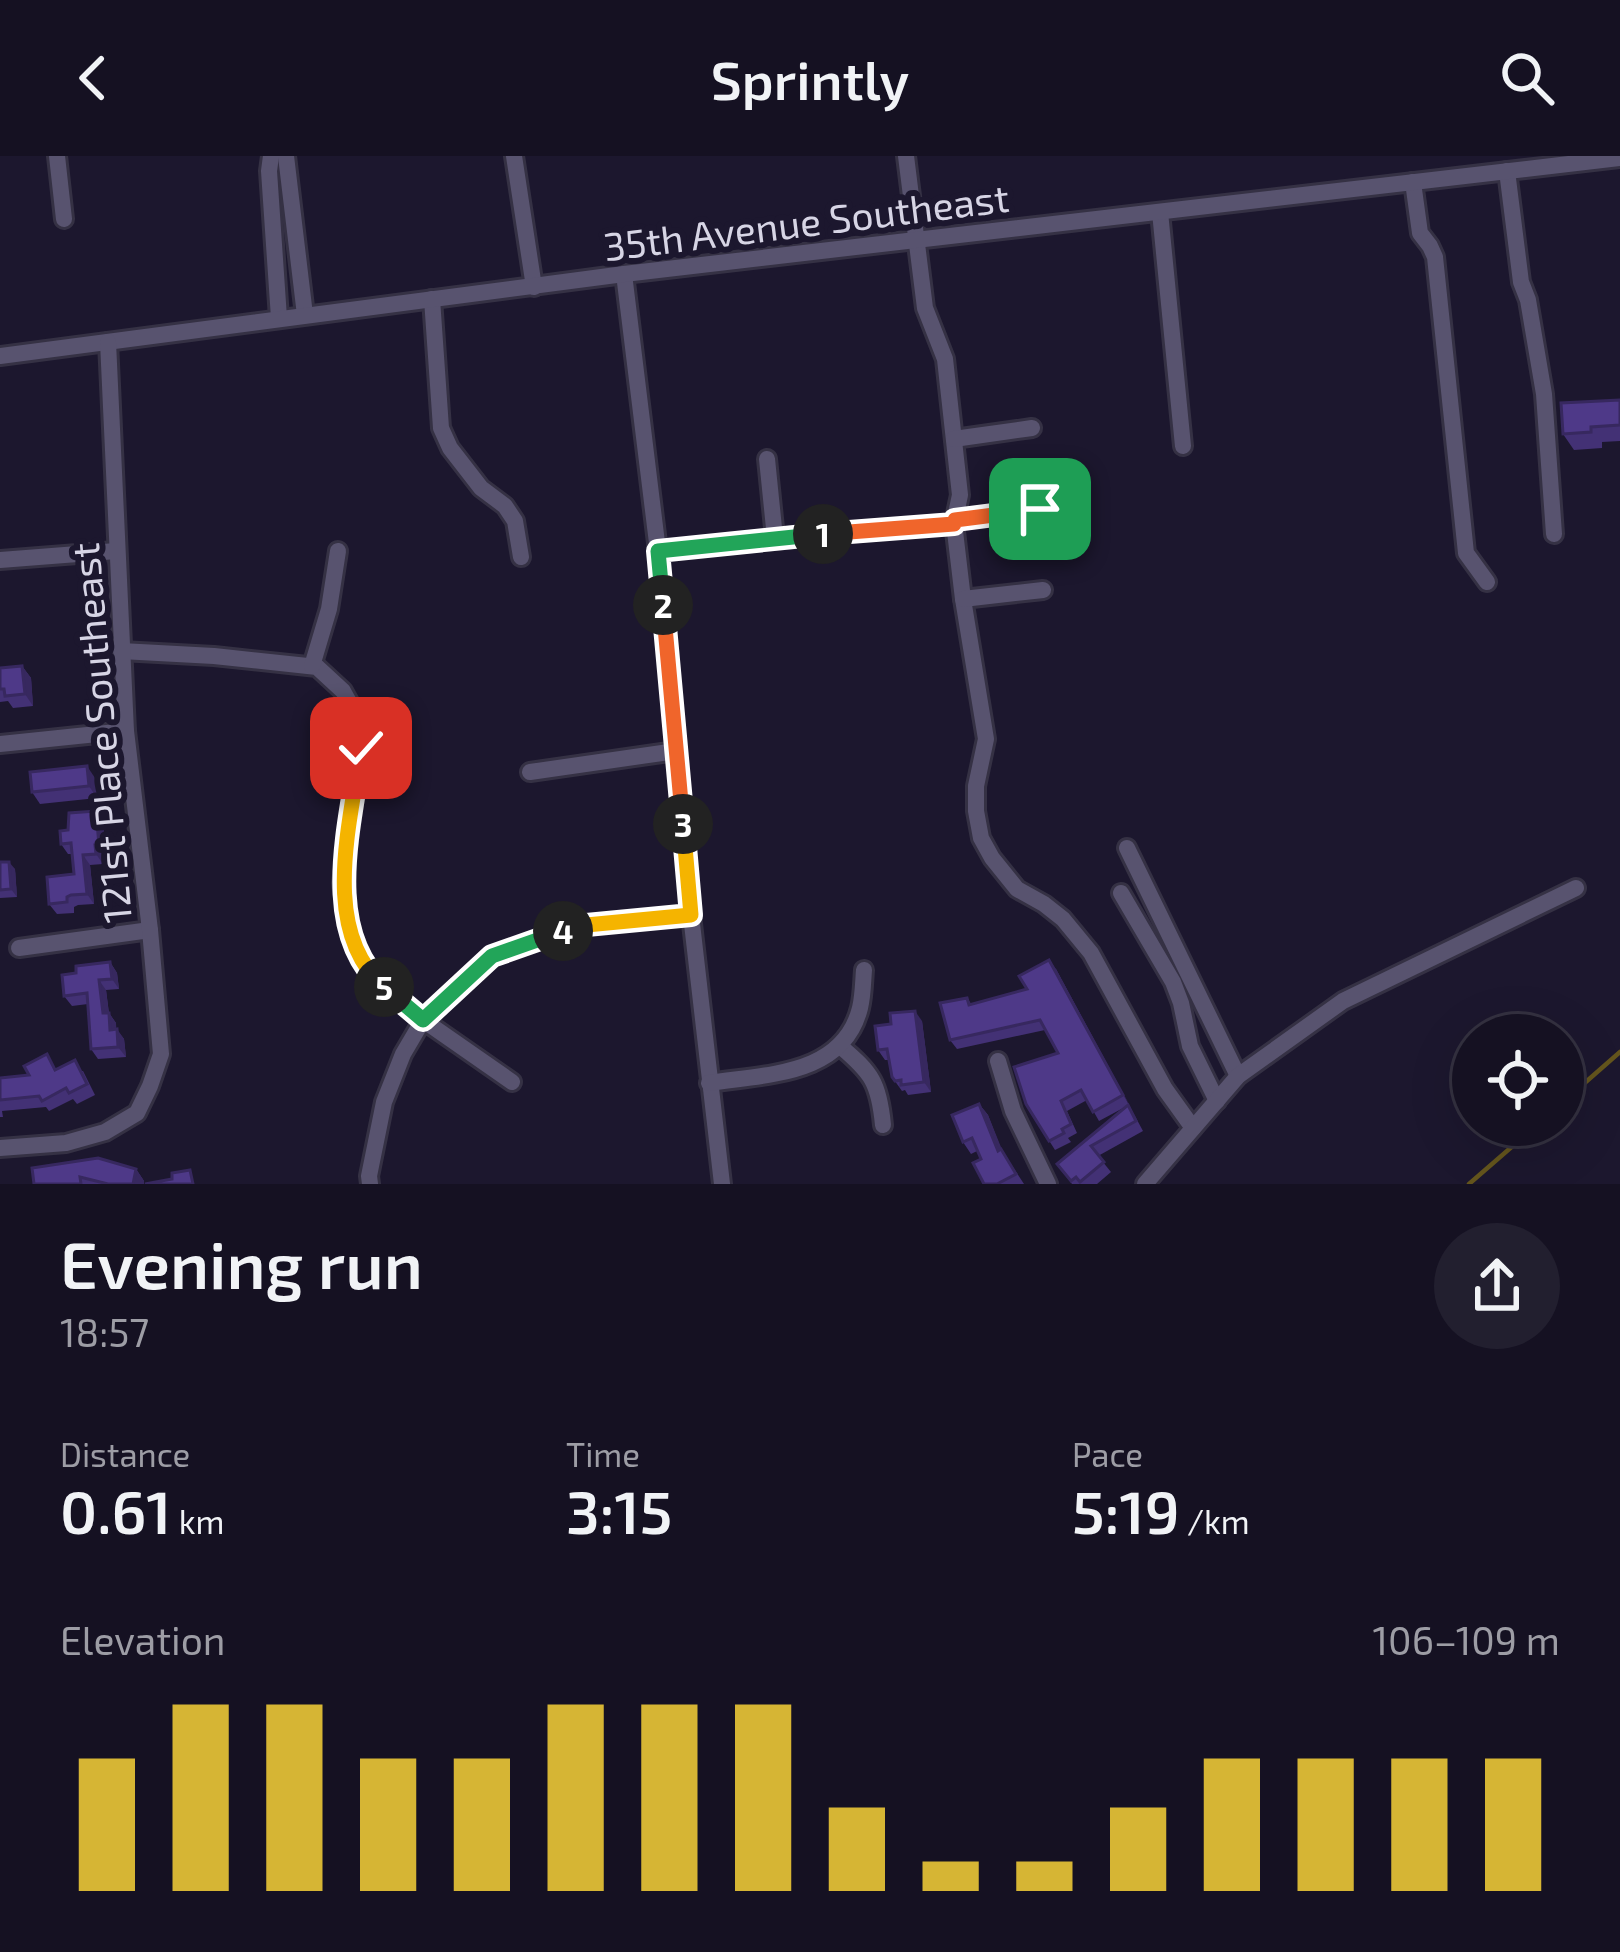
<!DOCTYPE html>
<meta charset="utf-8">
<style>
body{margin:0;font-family:"Exo 2",sans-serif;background:#221f2f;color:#f1f3f6;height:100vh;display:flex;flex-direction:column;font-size:45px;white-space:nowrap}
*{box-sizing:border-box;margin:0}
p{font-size:39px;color:#9d9da5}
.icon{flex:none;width:66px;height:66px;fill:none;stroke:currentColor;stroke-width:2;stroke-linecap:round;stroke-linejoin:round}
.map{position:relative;height:1028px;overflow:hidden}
.drawer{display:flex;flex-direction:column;background:#151122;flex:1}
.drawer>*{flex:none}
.fabs{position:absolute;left:1452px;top:858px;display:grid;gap:24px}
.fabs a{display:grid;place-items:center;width:132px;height:132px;border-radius:50%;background:#151122;box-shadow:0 12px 48px #0002,0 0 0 3px #343140;font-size:60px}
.pin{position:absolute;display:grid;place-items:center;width:102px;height:102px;color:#fff;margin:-51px;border-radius:24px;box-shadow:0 6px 18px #0006}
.km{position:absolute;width:60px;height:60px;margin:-30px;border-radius:50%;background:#222;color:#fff;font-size:33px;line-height:60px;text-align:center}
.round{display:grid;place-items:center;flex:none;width:126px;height:126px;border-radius:63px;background:#221f2f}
.head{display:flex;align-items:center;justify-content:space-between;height:204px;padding:0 60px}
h1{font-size:66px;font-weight:600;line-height:90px}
.stats{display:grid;grid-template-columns:repeat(3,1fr);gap:18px;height:204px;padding:12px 60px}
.stats div{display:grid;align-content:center}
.stats b{font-size:60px;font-weight:600}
.stats small{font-size:33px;font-weight:400}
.stats p{font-size:33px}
.chart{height:336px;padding:24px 60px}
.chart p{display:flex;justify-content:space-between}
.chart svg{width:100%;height:216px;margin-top:12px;stroke:#d6b534;stroke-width:6}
header{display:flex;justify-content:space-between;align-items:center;height:156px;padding:0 60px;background:#151122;font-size:54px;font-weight:600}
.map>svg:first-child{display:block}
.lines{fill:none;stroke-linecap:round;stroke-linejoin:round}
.stream{stroke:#64551d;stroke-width:4.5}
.minor-casing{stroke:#353144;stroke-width:22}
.minor{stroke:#58536f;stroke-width:16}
.wall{fill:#433175}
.shaded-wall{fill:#37285f}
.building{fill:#4e3988;stroke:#37285f;stroke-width:3}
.split-1-casing{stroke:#fff;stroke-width:24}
.split-2-casing{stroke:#fff;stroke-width:24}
.split-3-casing{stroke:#fff;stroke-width:24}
.split-4-casing{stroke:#fff;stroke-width:24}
.split-5-casing{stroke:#fff;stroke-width:24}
.split-6-casing{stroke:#fff;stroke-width:24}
.split-1{stroke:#f0652b;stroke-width:15}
.split-2{stroke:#22a559;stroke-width:15}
.split-3{stroke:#f0652b;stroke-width:15}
.split-4{stroke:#f5b400;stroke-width:15}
.split-5{stroke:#22a559;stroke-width:15}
.split-6{stroke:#f5b400;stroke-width:15}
.labels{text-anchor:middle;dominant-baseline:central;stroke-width:12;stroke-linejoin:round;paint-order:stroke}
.street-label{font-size:39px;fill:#d7d5e5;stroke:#1c172e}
</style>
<header><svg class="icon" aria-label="back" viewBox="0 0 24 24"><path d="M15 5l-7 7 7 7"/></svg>Sprintly<svg class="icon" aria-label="search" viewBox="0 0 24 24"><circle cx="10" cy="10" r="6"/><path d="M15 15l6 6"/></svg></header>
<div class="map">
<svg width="1620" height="1028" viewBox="0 0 1620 1028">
<rect width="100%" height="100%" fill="#1c172e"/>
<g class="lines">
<g class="stream">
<path d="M1563,946L1620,896"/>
<path d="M1469,1028L1537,969"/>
</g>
<g class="minor-casing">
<g id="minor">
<path d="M57,0L64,63"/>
<path d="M271,0L269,15L279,162"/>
<path d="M286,0L305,159"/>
<path d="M514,0L534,131"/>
<path d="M906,0L925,152L945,203L960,339L954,367L963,443L986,583L976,630V655L981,682L992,702L1017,733L1044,748L1063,763L1091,797L1165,933L1193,972"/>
<path d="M1507,15L1521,126L1528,144L1544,238L1554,378"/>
<path d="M1413,26L1420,77L1430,90L1435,101L1466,397L1487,426"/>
<path d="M1160,56L1183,290"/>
<path d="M624,118L658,395L691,759L722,1028"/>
<path d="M432,143L441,272L450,292L481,332L505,350L515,365L521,401"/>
<path d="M0,200L624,118L1620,2"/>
<path d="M954,283L1032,272"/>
<path d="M767,303L775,382"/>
<path d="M955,364L1040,354"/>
<path d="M658,395L954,367"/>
<path d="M0,404L116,395"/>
<path d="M963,443L1043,434"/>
<path d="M121,495L214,500L317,511L343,535L359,564L361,591L342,727L348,771L369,817L423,864L403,898L384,946L369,1020L370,1028"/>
<path d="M312,510L329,453L338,395"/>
<path d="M0,588L126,575"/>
<path d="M530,616L676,595"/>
<path d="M1127,692L1238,920"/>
<path d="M1121,737L1173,826L1181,847L1190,890L1217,945"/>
<path d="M19,792L150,774"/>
<path d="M840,890C872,917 879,927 883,969"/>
<path d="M998,905L1013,955L1048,1028"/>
<path d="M512,926L423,864L492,800L576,770L691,759"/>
<path d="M709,927C766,918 843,920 860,852C863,840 863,826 864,814"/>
<path d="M0,992L66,987L105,976L137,957L150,930L161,898L150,774L126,575L108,186"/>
<path d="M1145,1028L1238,920L1343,845L1576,732"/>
</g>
</g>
<use href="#minor" class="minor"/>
</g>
<g class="wall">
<path d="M1620,244V285L1602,286V292L1574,294L1563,278Z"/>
<path d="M22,510L31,522L33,550L13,552L8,545L0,546V512Z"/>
<path d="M95,622L97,642L40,648L32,636Z"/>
<path d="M96,655L103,665L106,699H102L103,708L90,709L94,748L78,749L74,751V757L57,758L49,748L74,718L72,698H68L61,688L68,674Z"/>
<path d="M0,706L15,713L17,741L0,742Z"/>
<path d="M110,806L117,817L119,833L106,834L109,857L116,867V873L124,883L126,901L98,903L91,893L88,848L72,850L64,840L76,817Z"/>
<path d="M1056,813L1143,975L1098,1000L1111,1016L1097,1028H1072L1057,1008L1127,950L1099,965L1087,944L1067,955L1077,977L1068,982L1071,986L1055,994L1026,948L1058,897L1045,874L957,893L950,884L967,842L972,849L1027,833Z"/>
<path d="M922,865L931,936L908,939L905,934L902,935L892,921L888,904H885L878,894Z"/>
<path d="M57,913L83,915L95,939L77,948L73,943L49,955L46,951L2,955L3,961H0V922L29,919Z"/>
<path d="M979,948L988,959L1001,993L1024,1028H984L981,1003L977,995L971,998L963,986Z"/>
<path d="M136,1013L144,1025V1028H34Z"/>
</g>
<g class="shaded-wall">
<path d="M22,510L31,522L33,550L25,538Z"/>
<path d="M87,610L95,622L97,642L89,630Z"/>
<path d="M96,655L103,665L106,699L99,689Z"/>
<path d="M95,689L102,699L103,708L96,698Z"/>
<path d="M83,699L90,709L94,748L87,738Z"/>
<path d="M9,706L15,713L17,741L11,733Z"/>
<path d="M1049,804L1056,813L1129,948L1123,939Z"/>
<path d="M110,806L117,817L119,833L112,823Z"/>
<path d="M99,824L106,834L109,859V857L116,867L117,884L110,874L103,857Z"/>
<path d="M915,855L922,865L931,936L924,926Z"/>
<path d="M117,873L124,883L126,901L118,891Z"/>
<path d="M979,948L988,959L1007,1006L998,995Z"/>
<path d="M136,1013L144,1025V1028H133Z"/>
</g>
<g class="building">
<path d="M1620,244V269L1591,271V276L1563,278L1561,247Z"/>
<path d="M22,510L25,538L5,540L4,533H0V512Z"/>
<path d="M87,610L89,630L32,636L30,616Z"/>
<path d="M96,655L99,689H95L96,698L83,699L87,738L71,739L67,741V746L49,748L47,721L74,718L71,687L61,688L60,675L68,674L69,657Z"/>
<path d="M0,706H9L11,733L0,734Z"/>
<path d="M1049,804L1123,939L1093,956L1081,934L1061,945L1071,968L1062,973L1064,977L1049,985L1026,948L1014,911L1058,897L1040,864L950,884L940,847L967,842L969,849L1027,833L1019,820Z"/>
<path d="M110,806L112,823L99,824L103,857H109L110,874L117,873L118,891L91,893L87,837L64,840L62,819L76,817V810Z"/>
<path d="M915,855L924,926L901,929V924L895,925L892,921L887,893L878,894L875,870L891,868L890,857Z"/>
<path d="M47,898L55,914L75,904L87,928L69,937L66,932L42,945L39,940L0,944V922L29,919L24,910Z"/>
<path d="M979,948L998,995L1001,993L1016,1018L997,1028H984L973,1007L981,1003L972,982L963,986L952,959Z"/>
<path d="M1128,949L1136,965L1091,990L1104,1006L1080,1026L1076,1021L1071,1025L1057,1008Z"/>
<path d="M98,1002L136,1013L133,1028H108L80,1021L81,1028H34L32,1012Z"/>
<path d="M190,1014L193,1028H145L172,1023V1017Z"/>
</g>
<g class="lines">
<g class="split-1-casing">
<path id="split-1" d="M823,378L954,368L955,364L1040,353"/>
</g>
<g class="split-2-casing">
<path id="split-2" d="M663,449L658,395L823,378"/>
</g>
<g class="split-3-casing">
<path id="split-3" d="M663,449L683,668"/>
</g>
<g class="split-4-casing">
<path id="split-4" d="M563,775L576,770L691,759L683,668"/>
</g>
<g class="split-5-casing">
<path id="split-5" d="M384,831L423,864L492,800L563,775"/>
</g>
<g class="split-6-casing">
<path id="split-6" d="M361,592C351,666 319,774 384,831"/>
</g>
<use href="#split-1" class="split-1"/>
<use href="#split-2" class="split-2"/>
<use href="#split-3" class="split-3"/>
<use href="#split-4" class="split-4"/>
<use href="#split-5" class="split-5"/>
<use href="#split-6" class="split-6"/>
</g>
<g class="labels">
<g class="street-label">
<text transform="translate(806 65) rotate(-7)">35th Avenue Southeast</text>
<text transform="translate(100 577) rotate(-95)">121st Place Southeast</text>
</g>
</g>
</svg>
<div class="fabs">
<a><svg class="icon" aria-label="locate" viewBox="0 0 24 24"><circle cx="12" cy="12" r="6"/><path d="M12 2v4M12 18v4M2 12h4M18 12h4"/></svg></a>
</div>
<div class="pin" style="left:1040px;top:353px;background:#1e9e55"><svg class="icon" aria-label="arrive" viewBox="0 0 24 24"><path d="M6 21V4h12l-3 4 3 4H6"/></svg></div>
<div class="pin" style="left:361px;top:592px;background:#d93025"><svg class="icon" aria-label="check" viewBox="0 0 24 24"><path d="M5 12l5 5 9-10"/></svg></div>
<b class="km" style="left:823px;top:378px">1</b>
<b class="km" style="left:663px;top:449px">2</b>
<b class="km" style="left:683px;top:668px">3</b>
<b class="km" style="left:563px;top:775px">4</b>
<b class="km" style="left:384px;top:831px">5</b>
</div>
<section class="drawer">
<div class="head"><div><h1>Evening run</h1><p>18:57</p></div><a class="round"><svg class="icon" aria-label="share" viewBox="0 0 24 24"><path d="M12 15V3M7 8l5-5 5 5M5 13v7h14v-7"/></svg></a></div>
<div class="stats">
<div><p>Distance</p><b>0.61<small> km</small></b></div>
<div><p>Time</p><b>3:15</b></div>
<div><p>Pace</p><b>5:19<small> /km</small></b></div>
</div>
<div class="chart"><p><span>Elevation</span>106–109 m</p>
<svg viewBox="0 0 160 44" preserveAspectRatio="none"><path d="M5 44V17M15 44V6M25 44V6M35 44V17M45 44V17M55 44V6M65 44V6M75 44V6M85 44V27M95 44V38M105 44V38M115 44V27M125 44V17M135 44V17M145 44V17M155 44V17"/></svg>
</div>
</section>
